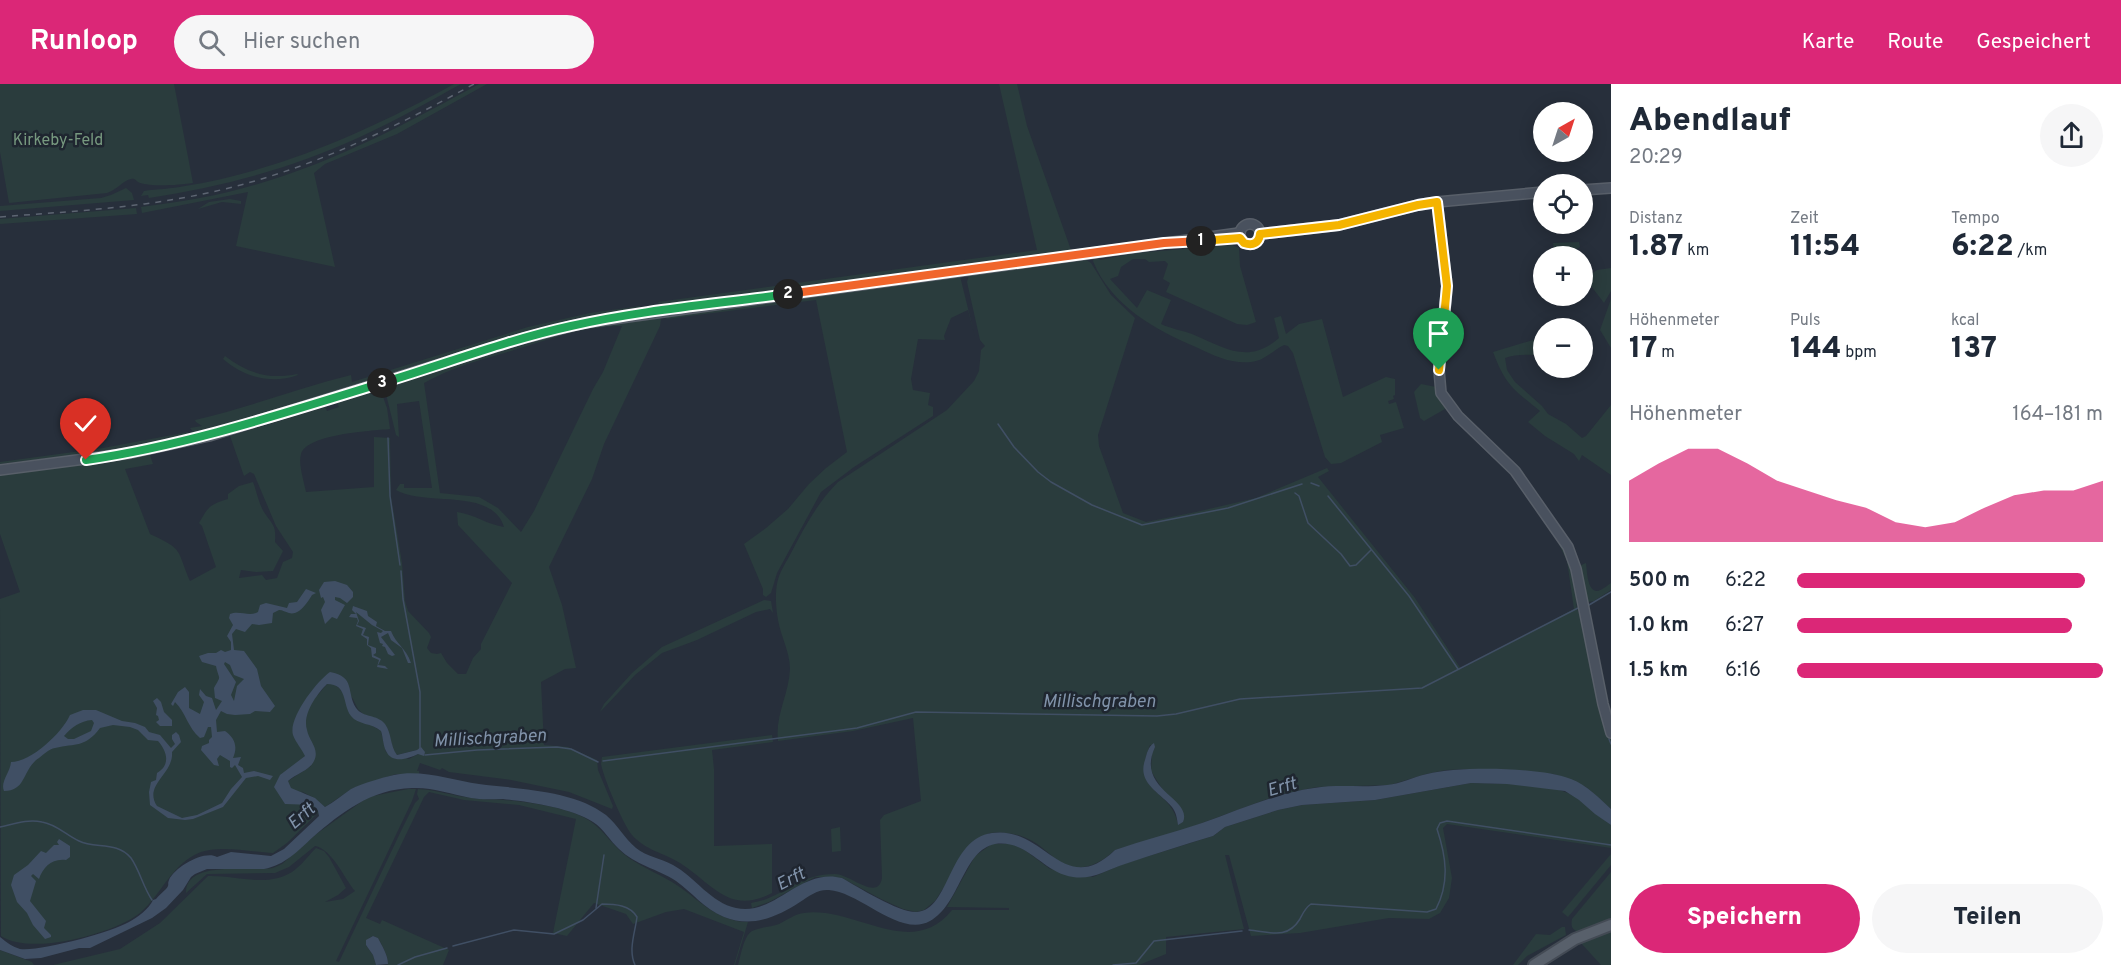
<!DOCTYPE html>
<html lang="de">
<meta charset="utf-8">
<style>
body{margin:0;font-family:Overpass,sans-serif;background:#f6f6f7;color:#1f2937;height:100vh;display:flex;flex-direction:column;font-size:22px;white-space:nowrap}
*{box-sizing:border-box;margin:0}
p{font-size:20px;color:#747a83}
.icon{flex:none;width:33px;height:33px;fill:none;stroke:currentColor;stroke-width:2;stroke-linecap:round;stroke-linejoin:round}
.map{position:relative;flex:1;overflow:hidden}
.drawer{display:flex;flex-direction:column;background:#fff;width:510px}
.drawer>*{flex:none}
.needle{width:39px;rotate:39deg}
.controls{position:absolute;left:1533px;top:18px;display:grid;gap:12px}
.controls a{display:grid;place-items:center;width:60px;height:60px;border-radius:50%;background:#fff;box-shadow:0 3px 15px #0003;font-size:30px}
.pin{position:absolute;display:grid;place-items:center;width:51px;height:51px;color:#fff;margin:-62px -26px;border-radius:50% 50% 50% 0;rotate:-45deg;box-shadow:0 0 6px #0007}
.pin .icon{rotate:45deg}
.km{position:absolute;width:30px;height:30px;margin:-15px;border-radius:50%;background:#222;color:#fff;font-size:16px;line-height:30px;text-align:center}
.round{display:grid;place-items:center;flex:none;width:63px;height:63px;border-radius:32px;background:#f6f6f7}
.summary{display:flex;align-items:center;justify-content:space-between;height:102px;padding:0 18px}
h1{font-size:33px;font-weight:800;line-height:45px}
.metrics{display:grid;grid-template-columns:repeat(3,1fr);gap:9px;height:102px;padding:6px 18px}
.metrics div{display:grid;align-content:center}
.metrics b{font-size:30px;font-weight:800}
.metrics small{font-size:16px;font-weight:400}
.metrics p{font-size:16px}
.chart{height:168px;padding:12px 18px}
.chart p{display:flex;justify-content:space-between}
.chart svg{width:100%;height:108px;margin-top:6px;fill:#db2777;opacity:.7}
.cta{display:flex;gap:12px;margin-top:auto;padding:12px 18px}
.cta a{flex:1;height:69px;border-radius:36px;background:#db2777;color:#fff;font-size:24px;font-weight:800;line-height:69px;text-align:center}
.cta a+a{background:#f6f6f7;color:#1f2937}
ul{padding:0 18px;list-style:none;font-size:20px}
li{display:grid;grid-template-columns:96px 72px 1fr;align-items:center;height:45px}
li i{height:15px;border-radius:8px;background:#db2777}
header{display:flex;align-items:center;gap:36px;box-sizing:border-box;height:84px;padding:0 30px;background:#db2777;color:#fff}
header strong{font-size:28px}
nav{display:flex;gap:33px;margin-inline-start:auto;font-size:21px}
.search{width:420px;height:54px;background:#f6f6f7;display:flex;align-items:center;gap:15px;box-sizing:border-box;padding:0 21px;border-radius:33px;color:#747a83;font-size:22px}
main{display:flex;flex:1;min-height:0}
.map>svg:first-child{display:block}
.green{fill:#2a3c3d;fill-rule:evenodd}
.water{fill:#404f64;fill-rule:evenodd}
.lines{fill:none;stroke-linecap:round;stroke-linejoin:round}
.stream{stroke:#404f64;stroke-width:1.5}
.secondary-casing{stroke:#585f69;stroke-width:12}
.primary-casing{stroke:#434a54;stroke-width:14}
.secondary{stroke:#49515e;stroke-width:9}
.primary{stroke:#58606b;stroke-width:10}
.rail{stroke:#5d6572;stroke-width:1.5;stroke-dasharray:6 6;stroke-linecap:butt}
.split-1-casing{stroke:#fff;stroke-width:12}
.split-2-casing{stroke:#fff;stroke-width:12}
.split-3-casing{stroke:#fff;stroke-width:12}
.split-4-casing{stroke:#fff;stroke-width:12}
.split-1{stroke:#f5b400;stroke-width:8}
.split-2{stroke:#f0652b;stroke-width:8}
.split-3{stroke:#22a559;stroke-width:8}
.split-4{stroke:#22a559;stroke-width:8}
.labels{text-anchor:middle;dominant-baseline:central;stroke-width:5;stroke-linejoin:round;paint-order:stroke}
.park-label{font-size:16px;fill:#77997f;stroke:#1f2630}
.water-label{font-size:18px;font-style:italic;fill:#8193aa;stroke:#1f2630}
</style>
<header>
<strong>Runloop</strong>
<div class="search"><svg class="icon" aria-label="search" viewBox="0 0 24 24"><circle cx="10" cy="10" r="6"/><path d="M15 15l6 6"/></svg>Hier suchen</div>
<nav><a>Karte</a><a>Route</a><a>Gespeichert</a></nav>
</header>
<main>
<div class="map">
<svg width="1611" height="881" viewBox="0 0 1611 881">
<rect width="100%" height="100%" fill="#272f3b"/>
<g class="green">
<path d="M0,0H174L193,99C179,101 153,103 140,99C135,97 136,94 131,95C124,96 115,107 107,109L9,119L0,68Z"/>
<path d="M454,0H461C428,18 395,37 360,53C293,84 222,103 149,114L148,111L141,112L144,107C157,105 171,105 185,102C279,87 371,46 454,0Z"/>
<path d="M479,0H487L397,50L325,80L314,89L335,183L236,162L248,108L142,129L141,123C180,118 219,112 258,100C336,77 408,39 479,0Z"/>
<path d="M999,0H1017L1027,42L1071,166L664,221L659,220L658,218L1037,166Z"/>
<path d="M126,104L132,109L134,116L0,127V122L101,114L111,111Z"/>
<path d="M230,115L241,117V120L222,118L198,125L209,118Z"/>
<path d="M136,124L137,130L0,140V135Z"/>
<path d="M1579,158L1580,163L1563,172H1555L1553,159Z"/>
<path d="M1232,161L1239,164L1240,182L1256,238L1247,241L1237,240L1166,208L1170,199L1163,195L1168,180L1165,177L1149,178L1145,175H1133L1121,183L1118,192L1110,195L1137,224L1147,206L1171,216L1161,240C1171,245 1182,246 1192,250C1225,264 1248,281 1279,254L1274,234L1281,232L1286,250L1299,240L1322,235L1343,313L1386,293L1395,295V311L1393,312L1394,315L1388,317L1389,320L1396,318L1404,344L1380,351L1382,358L1341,379L1331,380L1325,373L1293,269L1288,262L1284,261C1272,267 1264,277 1251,278C1231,280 1215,272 1198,264C1156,246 1111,222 1093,177L1094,174L1098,173L1100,176L1136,169Z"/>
<path d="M1085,175L1091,179L1111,211L1135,234L1098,351L1099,362L1123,429L1146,438L1196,428L1256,414L1327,384L1329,387L1318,393L1415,514L1461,585L1574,525L1567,477L1557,456L1560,455C1568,469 1574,488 1577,504C1578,515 1573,523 1581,531L1605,642L1611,655V725L1586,703L1554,690L1470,685L1446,686L1426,690L1390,701L1317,703L1281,710L1183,746L1115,766C1100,780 1080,790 1060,778C1051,772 1044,764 1034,758C1020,750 1005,747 989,749L942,806L935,817L924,826L916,828L903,825L881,815L842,794L815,793L769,818L752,824L751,819C784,814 797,790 835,790C850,790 878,818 882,794L880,736L884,731L921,717L913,634L853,647L778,657C775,631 789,610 790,585C790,568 781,553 778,536C776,525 775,511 777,500C779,489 785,480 790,471C804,444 817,419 838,398L947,326L974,297L979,287L981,266L985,262L980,256L967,198L969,191ZM1150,661L1155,663L1152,669L1151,687L1183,738L1178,740C1170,702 1130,712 1150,661Z"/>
<path d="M1611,184V207L1604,219L1585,194L1597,186Z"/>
<path d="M960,192L975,253L968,226L951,234L944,252L945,256L918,255L911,295L913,306L930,309L928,321L933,323V332L854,383L821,408L777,489L771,509L766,513L763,511V505L744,460L766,444L788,425L809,400L826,384L847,368L816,216L666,235L668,232Z"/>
<path d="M1611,215V264L1600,246Z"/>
<path d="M640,222V224L579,234L527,247L220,343L195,350L190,344L202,342L196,338L195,336C248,324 298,304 351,291L352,298L528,243L590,229Z"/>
<path d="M659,233L661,235L660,242L604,360L592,395L549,483L562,521L576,584L565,585L541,598L544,661L568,663L597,676L598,686L613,722L612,725L569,708L511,696L449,688L442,684L440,686L420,679L417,687H419V691L396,690L353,704L325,723L314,714L301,707L321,726L287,759L273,769C253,768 220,761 201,768C172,779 162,810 140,829C113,850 31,872 1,852L0,515L20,508L0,450V391L150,371L153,380L125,385L150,450C184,466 176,464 190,497L216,483L202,442L199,439C209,422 209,421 228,415V410L239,402L253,398C257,408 259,422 266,431C274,442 276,443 275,458L283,467L273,487L256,488L241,486L239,494L262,491L266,496L277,494L283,478L292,474L293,468L276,442L254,390L250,388L244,392L230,352L325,323L327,327L339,323L337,319L370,309L374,312L382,310L387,324L390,345C370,347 307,350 301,370C298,380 304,397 306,408L374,403V353L390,354L391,412L402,479L405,517L408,527L429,549L431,553L427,564L431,569L437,570L441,569L447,579L458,590H466L473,574L481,565V560L512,499L458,441L457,428C474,430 488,441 504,443C492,403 424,423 396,406L400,400H404V404H432L419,317L397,320L399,353L396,351L386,310L388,303C479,273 563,245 659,233ZM622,242L603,288L593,305L534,427L521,448L498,424L479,413L440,409L424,299C452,283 484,275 514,266C546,256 589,241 622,242ZM325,597L341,600L353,615L358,625L391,657L393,666L397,671L417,666L418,670L409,675L386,668L381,647L371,641L339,604L333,600H327L317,612ZM305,669L311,682L288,697V700L284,699L305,672Z"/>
<path d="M1543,253V272C1531,270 1516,270 1505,274L1507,286L1515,298L1542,322L1548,330L1566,340L1582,354L1586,352L1611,321V391L1582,371L1579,377L1574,370L1545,352L1528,338L1540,327C1513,305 1506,302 1493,268Z"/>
<path d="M225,272C247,289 269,296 297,290L298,291C271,301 244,293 223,275Z"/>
<path d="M1421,300L1436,303L1445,325L1424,337L1420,334L1414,308Z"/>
<path d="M188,348L187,351L117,366L0,380V378L103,364Z"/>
<path d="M1586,479C1587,486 1587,507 1597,507C1601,507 1608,501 1611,499V506L1594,517L1588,518L1579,482Z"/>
<path d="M764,516L771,517L773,529L770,525L756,528L697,556L662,569L635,591L600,628L604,620L632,589L662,563Z"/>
<path d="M772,651L773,658L712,666L714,685V762L772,760V809C729,832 712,799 680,779C664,769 645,766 632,751C623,740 604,695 601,680L602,673Z"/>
<path d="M1471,699C1496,700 1543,699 1565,708C1580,713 1597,731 1611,741V764L1447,740L1443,744L1452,794L1449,814L1440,829L1429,835L1389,834L1300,849L1251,852L1229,771H1225L1244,845L1166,853V870L1139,881H738C741,872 743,853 752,847C760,843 771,843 779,840C787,836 795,830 804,829C855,822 911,877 952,826H1009V824L947,823L975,772L992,760H1013L1026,767L1050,785L1093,793L1123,780L1213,752L1225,743L1278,726L1302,721L1375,716Z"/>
<path d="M408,705H416L412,717L336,877L339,878L401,747L415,719L419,715L417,710L418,705C437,706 454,712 472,714C483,716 494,715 504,716C528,718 564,723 585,734C601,742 610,759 625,771C639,782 657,789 672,798C697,813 716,838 748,838L735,881H734L744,848L684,825L666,828L633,840L626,830L594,819L567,852L553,849L576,735L519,721L464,716L429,708L424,713L366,834L380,840L382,836L449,866L443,881H386L388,880C388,871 382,862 378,854L373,852L369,854L366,861L373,871L376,881H53L120,865L160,839L208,792C236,791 267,804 292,788C301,782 308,772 316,764L324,767L329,773L346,804L338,811L325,818L343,815L355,807C344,794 332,765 315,762L289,783L275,789L207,790L186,809C185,775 252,788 273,784L282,780L315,751L368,713Z"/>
<path d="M840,743L841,767L832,768L831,745Z"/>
<path d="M1611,770V781L1568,833L1562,828Z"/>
<path d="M1611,788V837L1578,848C1571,845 1571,841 1572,835Z"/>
<path d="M1562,843H1565L1566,851L1527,872L1518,881H1513L1536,850L1550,851Z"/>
<path d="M1611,844V881H1601L1581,859L1582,856Z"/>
<path d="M0,866L32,878L34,881H0Z"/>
</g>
<g class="water">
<path d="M335,497L347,501L353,508V513L347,519L340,514L335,513V516L345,521L337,535L332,533L325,540L321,526L325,518L323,513L321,514L319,506L324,498Z"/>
<path d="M306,505L316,509L312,511C308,518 299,532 289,529C285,528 283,526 279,526L273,529L272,539L259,541L252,540L245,548L236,545L232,550L234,566L244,567L257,585L261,602L275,622L270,628L255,627L250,630L235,631L227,630L221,627L216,636L217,648L225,647C235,654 238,663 233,674L241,673L238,681L243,684L244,689L254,687L273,692L270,696L258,692L246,694L223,723L193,735L185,736L168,734L150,721L149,708L151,698L156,696L157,689C171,681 167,667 158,657L148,656L138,646L130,643L113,641L100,644C85,664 76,659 55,664C49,665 43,671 39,674C22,685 27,707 4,707C0,698 10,689 11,678C31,678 62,649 70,631L83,626H96L122,637L135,639L145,643L149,648L160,651L171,664L175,660L172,655V651L176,648L179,651L181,658L172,668C174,690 143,701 157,722L182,734L197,731L222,719L231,705L242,693L235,681L232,684L230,683V677L220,671L217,675L219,682L214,681L201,666L202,662L209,659V656L212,653L211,643H208L204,653L200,654C188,644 186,629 175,618L173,622L171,620L178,608L185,603L189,608V624L200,630L204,618L199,611L200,605L206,612L212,614L216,626L222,617L215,614L214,604C222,590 219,597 216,582L202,578L199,572L208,569H216L221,566L225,568L231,566V558L227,552L233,541L229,534L230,530C239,526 249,533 258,528L260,521L266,519L287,524L289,519L297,518ZM225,578L230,581L234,591L244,595L237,602L234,617L231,611L236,598L224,580ZM92,636L94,639L91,647L74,655H68L64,652C72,643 80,637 92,636Z"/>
<path d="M353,522L367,527L368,532L377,538L376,542L385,547H391C396,560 406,564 411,579H408L402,564L391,556L388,549L381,553L395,571L392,572L388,570L385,563L382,562L383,560L380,559L377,548L381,549L383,547L372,541L356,528L359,537L357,541L366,544L363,551L369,553L368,561L376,564V569L373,571L381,575L378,581L385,582L388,585L377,583L379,576L372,573L371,564L367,561V555L361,551L363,545L356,542L358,537L357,534L349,533L351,530H356L352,526Z"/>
<path d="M330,588C356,593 346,608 356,624C363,634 377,630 385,640C392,650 390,662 397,671L417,666L421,663L425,668L424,672L418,670C408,675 392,680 386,667C383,661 383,653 381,647C372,639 358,641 351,632C342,620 348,600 327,600C317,610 302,630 307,646C309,657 320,665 314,677C310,686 296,690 288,697L291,704L315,714L325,723C334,718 342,711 351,705C363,699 381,694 394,691C421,685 452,696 479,700C518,705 574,706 606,731C618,741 624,754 636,764C647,773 661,774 673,781C695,793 711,819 736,824C774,833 800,783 842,794C858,803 899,829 917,828C950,826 948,755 992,749C1045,741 1063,816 1115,766C1143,756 1173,749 1202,739C1239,726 1276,709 1314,704C1338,700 1363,704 1387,701C1401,700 1413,693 1427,690C1459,682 1540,683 1571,695C1587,701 1599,714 1611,725V741L1595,730L1579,716L1565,707L1507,700L1471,699L1375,716L1302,721L1278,726L1225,743L1213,752C1183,761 1154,770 1125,780C1107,786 1092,796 1073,793C1043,789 1027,755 995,760C963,766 960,821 930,837C900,854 860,808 829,806C818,805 809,812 800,818C777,833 752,844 724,833C704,825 692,808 676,797C658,785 635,781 619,765C610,757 604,745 593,738C571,724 530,718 503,715C492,715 482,716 471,714C451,710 432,703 412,704C371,705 341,729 313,753C298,767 285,781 264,785H207L195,790L191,793L183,806L166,824L152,834L90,864H79L41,874L25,875L0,866V853C6,858 13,863 20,865C39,868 112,848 129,838C138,833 149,825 153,816L156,815C159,811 163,808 166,805C170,800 167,801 169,796C175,783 204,766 217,773L231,768L271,772L284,765L319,732L318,727L313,721L285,720L274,703L280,691L305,672C302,665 296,659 293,651C288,634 317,597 330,588Z"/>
<path d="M157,614L161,618L164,628L172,636V642H160L156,638L159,636L158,632L156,631L157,624L153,617Z"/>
<path d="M1154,659L1155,663C1135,706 1193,714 1183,738L1178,741C1177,734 1176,728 1172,723C1159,708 1137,699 1145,676C1147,669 1148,663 1154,659Z"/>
<path d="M59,755L70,762V773L66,776C52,774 43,783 39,795L33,790L31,792L36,797L30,817L46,837L44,844L51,851V853L45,855L33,841L27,829L17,818L11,801L14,791L28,781L41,767L46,769L54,761H59L57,758Z"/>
<path d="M373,852L378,854C382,862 388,871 388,880L376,881L373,871L366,861V856Z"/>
</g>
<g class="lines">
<g class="stream">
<path d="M998,340L1014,363L1038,388L1051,398L1092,421L1142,441L1228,424L1302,400"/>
<path d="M388,354L390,412L400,481"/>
<path d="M1311,399L1319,402"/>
<path d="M1295,409L1299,412L1308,439L1341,470L1350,482L1356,481L1371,466"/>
<path d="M1328,412L1409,512L1458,585"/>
<path d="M401,487L403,515L420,608V665"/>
<path d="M1589,521L1611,508"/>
<path d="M1609,655L1611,660"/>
<path d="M425,671L477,666L557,663L571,665L598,678"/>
<path d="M603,677L857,644L916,628L1157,632L1176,630L1240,615L1422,604L1578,524"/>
<path d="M0,743C14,740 27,735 42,738C56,740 66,751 79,757C95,765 117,757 131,774C140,787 143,803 152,816"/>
<path d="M596,824L604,771"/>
<path d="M1249,846C1270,848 1287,856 1300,835C1303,829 1305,824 1311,820L1427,828L1436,825C1450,798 1446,772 1437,745L1440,739L1447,737L1611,761"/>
<path d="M453,862L514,846L554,850L583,836L602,820C615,820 630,821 637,833C635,849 628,866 635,881"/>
<path d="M398,881L415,873L447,864"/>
<path d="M1113,881L1136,879L1154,857L1242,847"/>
</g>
<g class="secondary-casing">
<g id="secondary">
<path d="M1582,106L1611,104"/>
<path d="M1437,118L1447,202L1439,286L1441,309L1458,332L1515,387L1568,463L1576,485L1603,620L1611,649"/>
<circle cx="1250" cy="150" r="10"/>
<path d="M1260,150L1339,141L1418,121L1437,118L1544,108"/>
<path d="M0,386L131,369L209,352L517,256L584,239L1239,149"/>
</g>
</g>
<g class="primary-casing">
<path id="primary" d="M1534,881L1575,855L1611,841"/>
</g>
<use href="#secondary" class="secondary"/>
<use href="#primary" class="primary"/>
<path class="rail" d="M0,133C61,128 122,125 182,114C290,95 379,52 474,0"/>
</g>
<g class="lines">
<g class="split-1-casing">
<path id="split-1" d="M1201,157L1240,154L1244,159C1253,162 1259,159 1260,150L1339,141L1418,121L1437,118L1447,202L1439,286"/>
</g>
<g class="split-2-casing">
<path id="split-2" d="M788,210L1164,159L1201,157"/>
</g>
<g class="split-3-casing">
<path id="split-3" d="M382,299C445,280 507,256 571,242C642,226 716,220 788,210"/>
</g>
<g class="split-4-casing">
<path id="split-4" d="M86,376C188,361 284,329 382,299"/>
</g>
<use href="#split-1" class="split-1"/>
<use href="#split-2" class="split-2"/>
<use href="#split-3" class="split-3"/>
<use href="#split-4" class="split-4"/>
</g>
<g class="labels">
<g class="park-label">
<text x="58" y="57">Kirkeby-Feld</text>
</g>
<g class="water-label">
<text x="1099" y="618">Millischgraben</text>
<text transform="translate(490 655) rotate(-3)">Millischgraben</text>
<text transform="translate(1282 704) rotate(-16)">Erft</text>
<text transform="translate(302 733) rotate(-41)">Erft</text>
<text transform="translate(791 796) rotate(-27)">Erft</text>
</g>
</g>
</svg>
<div class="controls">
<a><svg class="needle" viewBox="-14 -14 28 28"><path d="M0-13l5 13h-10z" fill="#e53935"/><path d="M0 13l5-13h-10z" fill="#747a83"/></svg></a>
<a><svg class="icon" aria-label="locate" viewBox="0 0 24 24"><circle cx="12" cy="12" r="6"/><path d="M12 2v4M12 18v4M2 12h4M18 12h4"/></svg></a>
<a>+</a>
<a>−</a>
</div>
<div class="pin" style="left:1439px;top:286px;background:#1e9e55"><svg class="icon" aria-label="arrive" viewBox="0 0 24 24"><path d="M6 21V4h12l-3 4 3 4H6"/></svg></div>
<div class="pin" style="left:86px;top:376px;background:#d93025"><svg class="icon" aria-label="check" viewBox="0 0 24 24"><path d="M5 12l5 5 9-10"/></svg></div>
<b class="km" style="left:1201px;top:157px">1</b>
<b class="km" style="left:788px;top:210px">2</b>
<b class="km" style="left:382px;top:299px">3</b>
</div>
<section class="drawer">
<div class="summary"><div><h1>Abendlauf</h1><p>20:29</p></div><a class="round"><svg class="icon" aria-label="share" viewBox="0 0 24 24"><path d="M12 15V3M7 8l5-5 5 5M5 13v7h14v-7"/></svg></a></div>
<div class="metrics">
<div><p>Distanz</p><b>1.87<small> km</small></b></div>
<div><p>Zeit</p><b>11:54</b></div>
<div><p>Tempo</p><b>6:22<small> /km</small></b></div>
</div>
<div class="metrics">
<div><p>Höhenmeter</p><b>17<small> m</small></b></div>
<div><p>Puls</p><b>144<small> bpm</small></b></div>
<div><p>kcal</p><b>137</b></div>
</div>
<div class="chart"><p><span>Höhenmeter</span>164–181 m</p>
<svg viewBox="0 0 160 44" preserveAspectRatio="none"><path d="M0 44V19L10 12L20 6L30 6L40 12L50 19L60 23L70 27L80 30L90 36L100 38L110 36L120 30L130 25L140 23L150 23L160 19V44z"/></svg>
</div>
<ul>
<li><b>500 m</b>6:22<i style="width:94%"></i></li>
<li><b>1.0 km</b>6:27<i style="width:90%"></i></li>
<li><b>1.5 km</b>6:16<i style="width:100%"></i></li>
</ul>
<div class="cta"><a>Speichern</a><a>Teilen</a></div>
</section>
</main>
